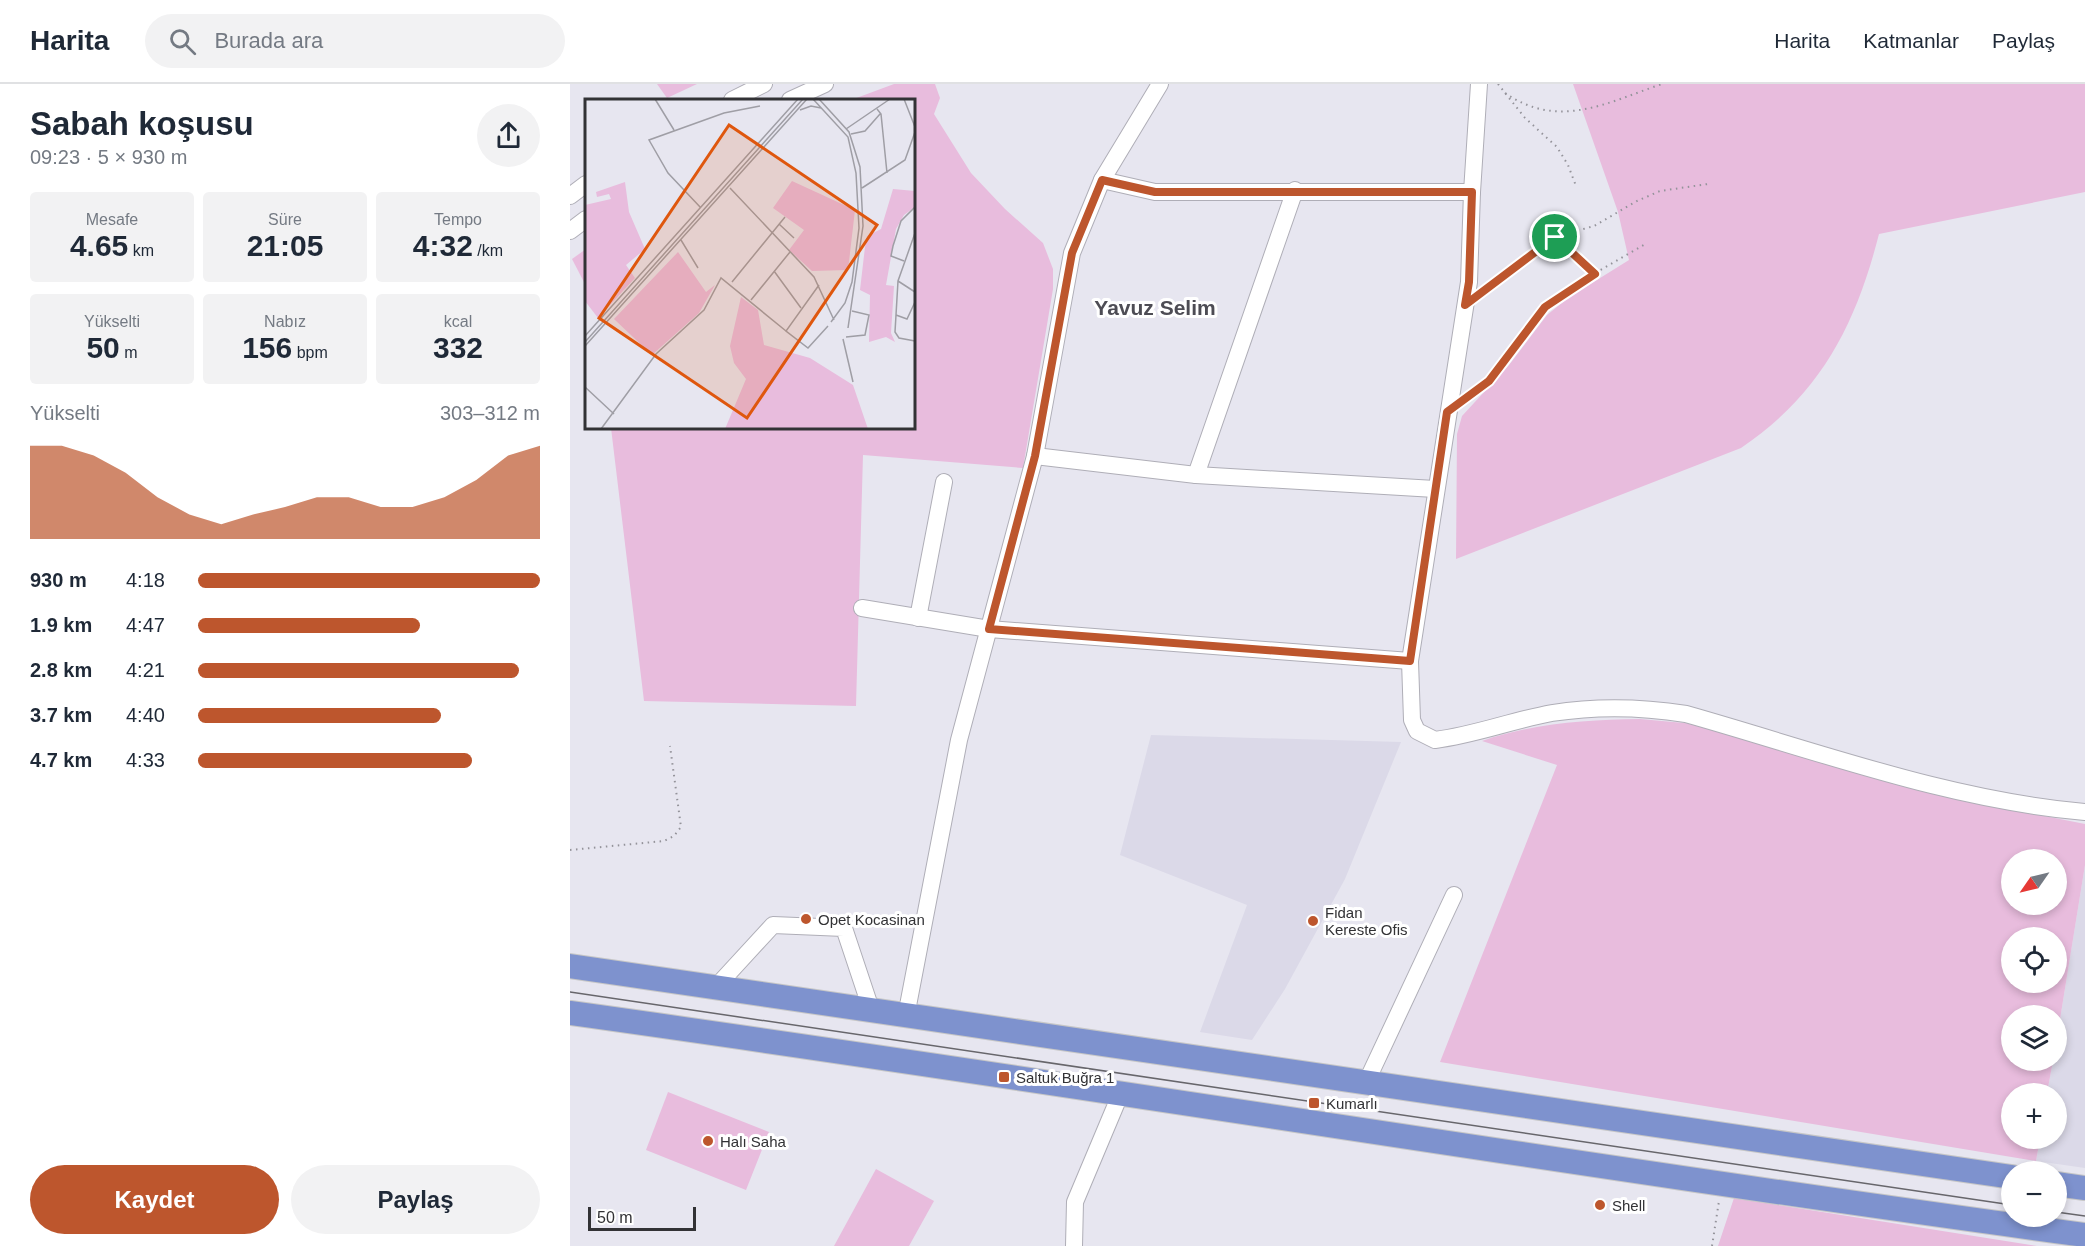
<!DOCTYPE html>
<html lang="tr">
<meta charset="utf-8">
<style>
body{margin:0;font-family:Helvetica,sans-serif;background:#f2f2f3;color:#1f2937;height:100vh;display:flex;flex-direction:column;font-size:22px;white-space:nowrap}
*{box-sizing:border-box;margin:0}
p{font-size:20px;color:#747a83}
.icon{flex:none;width:33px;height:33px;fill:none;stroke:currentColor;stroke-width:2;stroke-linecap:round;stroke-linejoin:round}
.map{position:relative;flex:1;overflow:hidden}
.side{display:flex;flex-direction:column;background:#fff;width:570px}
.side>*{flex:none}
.needle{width:39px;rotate:236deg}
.buttons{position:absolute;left:1431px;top:765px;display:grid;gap:12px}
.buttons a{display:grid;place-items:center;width:66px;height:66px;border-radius:50%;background:#fff;box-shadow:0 3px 9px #0003;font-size:30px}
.scale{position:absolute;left:18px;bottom:15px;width:108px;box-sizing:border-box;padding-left:6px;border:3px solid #323235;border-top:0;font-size:16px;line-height:21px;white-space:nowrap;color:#323235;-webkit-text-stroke:4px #fff;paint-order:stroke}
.pin{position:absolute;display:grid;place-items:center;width:51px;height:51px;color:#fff;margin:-26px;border:3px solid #fff;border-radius:50%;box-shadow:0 2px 6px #0007}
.round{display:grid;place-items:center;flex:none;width:63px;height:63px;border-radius:32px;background:#f2f2f3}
.summary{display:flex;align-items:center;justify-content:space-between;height:102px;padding:0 30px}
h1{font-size:33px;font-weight:700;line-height:45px}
.stats{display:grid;grid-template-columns:repeat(3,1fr);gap:9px;height:102px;padding:6px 30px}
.stats div{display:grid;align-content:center;border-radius:6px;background:#f2f2f3;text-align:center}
.stats b{font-size:30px;font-weight:700}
.stats small{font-size:16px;font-weight:400}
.stats p{font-size:16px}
.chart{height:168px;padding:12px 30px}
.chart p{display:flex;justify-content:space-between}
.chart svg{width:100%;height:108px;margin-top:6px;fill:#bd562d;opacity:.7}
.button{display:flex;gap:12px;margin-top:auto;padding:12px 30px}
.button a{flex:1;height:69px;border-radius:36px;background:#bd562d;color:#fff;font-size:24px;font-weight:700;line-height:69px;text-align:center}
.button a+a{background:#f2f2f3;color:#1f2937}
ul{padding:0 30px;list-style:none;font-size:20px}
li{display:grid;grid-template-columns:96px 72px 1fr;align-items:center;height:45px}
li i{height:15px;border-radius:8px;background:#bd562d}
header{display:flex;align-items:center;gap:36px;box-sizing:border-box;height:84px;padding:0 30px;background:#fff;border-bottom:2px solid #e0e1e3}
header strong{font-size:28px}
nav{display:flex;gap:33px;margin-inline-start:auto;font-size:21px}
.search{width:420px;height:54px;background:#f2f2f3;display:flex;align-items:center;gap:15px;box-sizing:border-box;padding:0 21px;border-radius:33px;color:#747a83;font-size:22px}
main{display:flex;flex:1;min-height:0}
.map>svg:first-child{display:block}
.built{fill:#dbd9e8}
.green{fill:#e8bcdd;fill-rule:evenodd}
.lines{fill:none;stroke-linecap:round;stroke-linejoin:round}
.minor-casing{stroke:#afaeb7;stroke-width:18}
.highway-casing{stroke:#c6c6c6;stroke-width:26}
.path{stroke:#94939a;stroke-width:2;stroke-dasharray:1.5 4.5;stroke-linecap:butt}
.minor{stroke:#fff;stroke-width:16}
.highway{stroke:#7e92ce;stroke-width:24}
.tram{stroke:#67666b;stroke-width:1.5}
.route-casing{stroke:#fff;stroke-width:12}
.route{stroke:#bd562d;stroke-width:8}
.poi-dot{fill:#bd562d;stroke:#fff;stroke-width:2}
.labels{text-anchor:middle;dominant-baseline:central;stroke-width:6;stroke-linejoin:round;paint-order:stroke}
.poi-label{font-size:15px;fill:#323235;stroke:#fff;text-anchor:start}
.district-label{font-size:21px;font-weight:bold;fill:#4d4c54;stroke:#fff}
.inset-road{fill:none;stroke:#9f9ea5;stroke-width:1.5}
.view{fill:#df570e;fill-opacity:0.15;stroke:#df570e;stroke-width:3}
.inset-edge{fill:none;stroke:#323235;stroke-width:3}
</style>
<header>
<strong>Harita</strong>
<div class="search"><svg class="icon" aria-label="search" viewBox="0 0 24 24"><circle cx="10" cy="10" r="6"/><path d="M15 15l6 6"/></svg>Burada ara</div>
<nav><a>Harita</a><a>Katmanlar</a><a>Paylaş</a></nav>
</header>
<main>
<section class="side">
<div class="summary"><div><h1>Sabah koşusu</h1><p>09:23 · 5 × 930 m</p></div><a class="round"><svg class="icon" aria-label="share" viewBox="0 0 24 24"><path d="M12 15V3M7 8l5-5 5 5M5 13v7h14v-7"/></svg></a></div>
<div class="stats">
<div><p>Mesafe</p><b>4.65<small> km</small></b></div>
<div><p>Süre</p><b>21:05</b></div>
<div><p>Tempo</p><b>4:32<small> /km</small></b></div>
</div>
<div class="stats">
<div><p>Yükselti</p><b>50<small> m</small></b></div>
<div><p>Nabız</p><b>156<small> bpm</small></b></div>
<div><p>kcal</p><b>332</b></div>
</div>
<div class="chart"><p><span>Yükselti</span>303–312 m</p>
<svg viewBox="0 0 160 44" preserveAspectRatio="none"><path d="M0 44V6L10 6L20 10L30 17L40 27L50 34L60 38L70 34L80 31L90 27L100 27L110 31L120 31L130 27L140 20L150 10L160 6V44z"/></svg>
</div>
<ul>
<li><b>930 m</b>4:18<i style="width:100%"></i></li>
<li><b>1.9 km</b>4:47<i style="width:65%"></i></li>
<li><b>2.8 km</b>4:21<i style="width:94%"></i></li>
<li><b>3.7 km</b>4:40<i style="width:71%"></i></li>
<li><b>4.7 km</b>4:33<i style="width:80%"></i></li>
</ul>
<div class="button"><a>Kaydet</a><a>Paylaş</a></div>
</section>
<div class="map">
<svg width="1515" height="1162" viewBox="0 0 1515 1162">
<rect width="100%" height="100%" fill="#e7e6f0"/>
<g class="built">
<path d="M581,651L831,658L775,795L715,905L682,956L630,948L677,821L550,771Z"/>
<path d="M1515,781V1084L1466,1077L1470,1055L1486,1054V1010L1477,1009L1483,977L1486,976L1487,954Z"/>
</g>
<g class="green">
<path d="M87,0H127L97,14Z"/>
<path d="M324,0H365L370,14L364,30L401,89L435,125L473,159L483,185V205L453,384L293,371L286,622L74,617L41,344H344V16H281Z"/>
<path d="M1003,0H1515V108L1309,150C1286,240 1251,310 1171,364L886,475L887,350L892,332L939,281L977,231L998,214L1059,176L1048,128Z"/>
<path d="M16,165V202L2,175Z"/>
<path d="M1070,635L1125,640L1400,717L1515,740V781L1487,954L1486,932H1442V976L1483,977L1477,1009L1442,1010V1054L1470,1055L1466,1077L870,978L987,681L912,657C964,639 1016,636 1070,635ZM1442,776H1486V820H1442ZM1442,854H1486V898H1442Z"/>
<path d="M98,1008L199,1048L176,1106L76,1066Z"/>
<path d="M306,1085L364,1117L339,1162H264Z"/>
<path d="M1164,1114L1467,1162H1148Z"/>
</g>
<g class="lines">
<g class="minor-casing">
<g id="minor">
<path d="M162,16L194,0"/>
<path d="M220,16L255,0"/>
<path d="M532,96L585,108H902L909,0"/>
<path d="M902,108L899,198L840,577L842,636L847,647L865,656C905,651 943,636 982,629C1026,622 1072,623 1116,630C1247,667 1378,716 1515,728"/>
<path d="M0,112L16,100"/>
<path d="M0,147L16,135"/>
<path d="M465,372L626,391L865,405"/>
<path d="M626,391L725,106"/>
<path d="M292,524L419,545L840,577"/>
<path d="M348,534L374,398"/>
<path d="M146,903L203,841L274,844L302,928"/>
<path d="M336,932L389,656L465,372L502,169L532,96L590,0"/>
<path d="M795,1001L884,811"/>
<path d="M504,1162L505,1118L550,1011"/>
</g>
</g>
<g class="highway-casing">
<g id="highway">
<path d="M0,882L1442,1093"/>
<path d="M0,929C506,999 1009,1083 1515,1151"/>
<path d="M1486,1100L1515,1104"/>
</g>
</g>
<g class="path">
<path d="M928,0L955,34L987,63L998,81L1006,102"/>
<path d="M935,9C989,46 1036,19 1092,0"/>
<path d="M985,153L1025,190"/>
<path d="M913,208L985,153L1024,142L1067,117L1090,107L1138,100"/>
<path d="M898,313L930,284L975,223L998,205L1077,159"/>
<path d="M0,766L94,757L104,752L111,743L100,662"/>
<path d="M1142,1162L1149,1117"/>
</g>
<use href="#minor" class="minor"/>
<use href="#highway" class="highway"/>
<g class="tram">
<path d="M0,908L1442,1121"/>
<path d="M1486,1128L1515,1132"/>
</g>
</g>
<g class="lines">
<g class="route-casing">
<path id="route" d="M532,96L585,108H902L899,198L895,221L985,153L1025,190L975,223L919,297L877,328L840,577L419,545L465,372L502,169Z"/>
</g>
<use href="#route" class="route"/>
</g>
<g class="poi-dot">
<circle cx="236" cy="835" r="6"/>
<circle cx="743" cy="837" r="6"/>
<rect x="428" y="987" width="12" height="12" rx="3"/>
<rect x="738" y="1013" width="12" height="12" rx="3"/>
<circle cx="138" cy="1057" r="6"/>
<circle cx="1030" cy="1121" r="6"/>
</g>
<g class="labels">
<g class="poi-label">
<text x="755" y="828">Fidan<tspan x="755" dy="17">Kereste Ofis</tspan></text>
<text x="248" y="835">Opet Kocasinan</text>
<text x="446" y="993">Saltuk Buğra 1</text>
<text x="756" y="1019">Kumarlı</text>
<text x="150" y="1057">Halı Saha</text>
<text x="1042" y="1121">Shell</text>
</g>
<g class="district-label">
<text x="585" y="223">Yavuz Selim</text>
</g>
</g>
<g transform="translate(15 15)">
<rect width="330" height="330" fill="#e7e6f0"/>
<path d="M207,82L270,111L263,171L227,172L204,151L219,131L188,109ZM40,83L44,113L60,150L41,166L50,179L13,219L0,202V106L26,100L24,95L12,98L11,93ZM308,90L330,92V108L319,116L311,130L301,186L309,187L306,234L310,243L301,238L284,243L285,196L275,191L280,148L282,137L296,130ZM93,153L121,193L130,186L114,214L67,256L29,220ZM156,198L173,211L179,246L225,259L268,286L283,330H140L161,280L149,264L145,247Z" fill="#e8bcdd"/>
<path class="inset-road" d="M70,0L89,31M228,0L263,38L271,74L274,129L267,183L260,204L246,223M234,0L264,33L275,68L278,127L263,229M319,0L330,28M292,10L296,15L302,74M215,11L226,7L236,9M261,30L305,0M266,35L280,32L295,15M145,89L229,178L249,221M277,89L320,61L330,33M116,109L83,74L64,41L139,14L175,7M194,125L209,139M330,134L313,182L310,233L314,239L330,242M96,141L113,169M319,162L306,157L308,147L316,122L330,108M189,172L216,209M313,182L330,193M147,183L200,118M234,186L201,232L223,249L243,227M166,201L205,153M311,216L322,220L330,203M0,237L213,0M261,238L280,236L284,216L267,212M258,240L268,283M0,243L218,0M0,247L222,0M0,288L29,315M16,330L71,255L119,211L136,179L201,232"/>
<path class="view" d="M144,26L292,126L162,319L14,219Z"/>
<rect width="330" height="330" class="inset-edge"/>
</g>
</svg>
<div class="buttons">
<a><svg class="needle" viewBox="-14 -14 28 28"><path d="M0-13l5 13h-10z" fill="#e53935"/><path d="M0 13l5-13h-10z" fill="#747a83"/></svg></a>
<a><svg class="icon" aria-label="locate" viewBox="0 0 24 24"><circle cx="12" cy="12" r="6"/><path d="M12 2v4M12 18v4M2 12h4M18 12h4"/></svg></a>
<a><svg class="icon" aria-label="layers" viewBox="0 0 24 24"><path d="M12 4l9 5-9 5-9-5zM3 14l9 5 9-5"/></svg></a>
<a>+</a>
<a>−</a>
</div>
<div class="scale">50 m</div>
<div class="pin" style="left:985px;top:153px;background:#1e9e55"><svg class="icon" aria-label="arrive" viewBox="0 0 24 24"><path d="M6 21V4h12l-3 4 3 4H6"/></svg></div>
</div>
</main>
